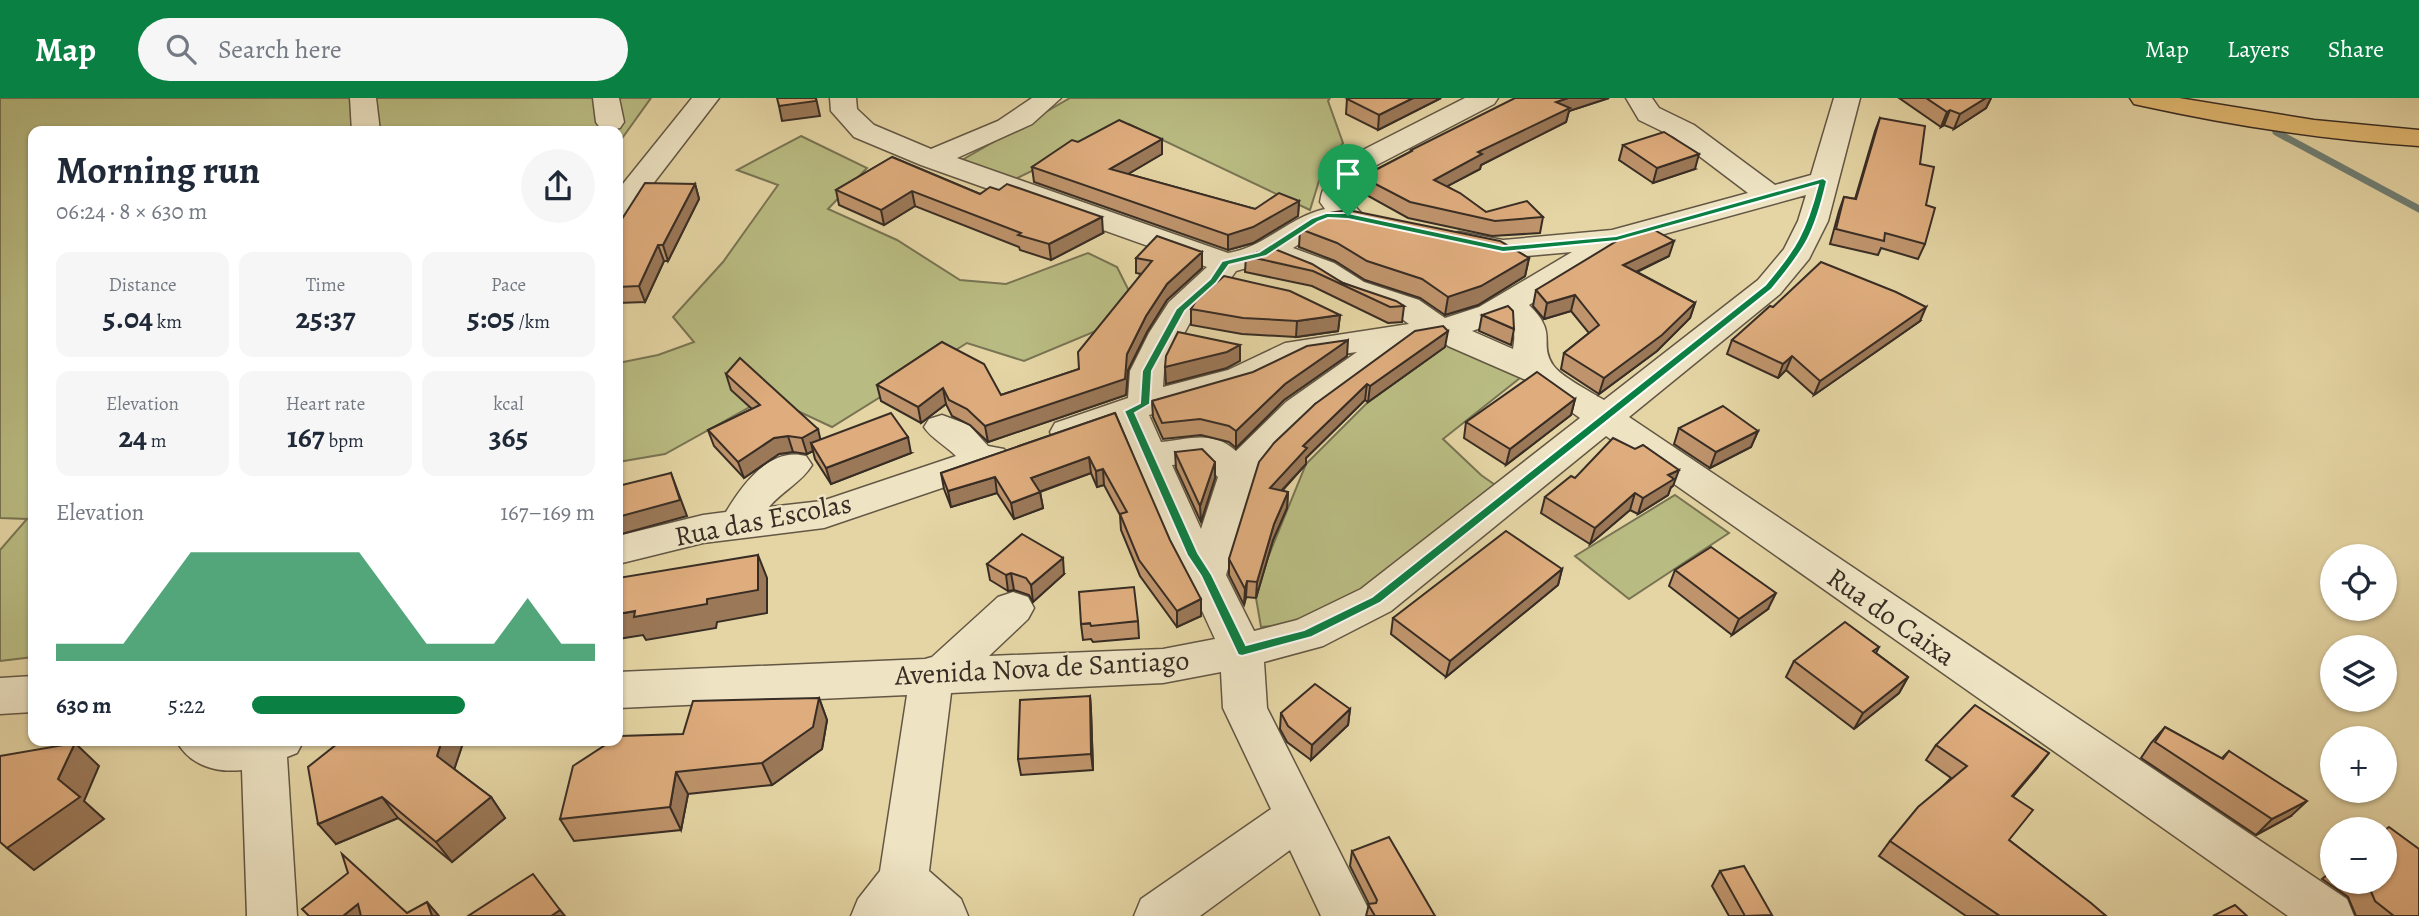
<!DOCTYPE html>
<meta charset="utf-8">
<style>
body{margin:0;font-family:Alegreya,serif;background:#f6f6f7;color:#1f2937;height:100vh;display:flex;flex-direction:column;font-size:26px;white-space:nowrap}
*{box-sizing:border-box;margin:0}
p{font-size:23px;color:#747a83}
.icon{flex:none;width:38px;height:38px;fill:none;stroke:currentColor;stroke-width:2;stroke-linecap:round;stroke-linejoin:round}
.map{position:relative;flex:1;overflow:hidden}
.sheet{position:absolute;left:28px;top:28px;width:595px;height:620px;display:flex;flex-direction:column;background:#fff;border-radius:14px;box-shadow:0 2px 5px #0004}
.sheet>*{flex:none}
.fabs{position:absolute;left:2320px;top:446px;display:grid;gap:14px}
.fabs a{display:grid;place-items:center;width:77px;height:77px;border-radius:50%;background:#fff;box-shadow:0 2px 5px #0004;font-size:35px}
.pin{position:absolute;display:grid;place-items:center;width:60px;height:60px;color:#fff;margin:-72px -30px;border-radius:50% 50% 50% 0;rotate:-45deg;box-shadow:0 0 7px #0007}
.pin .icon{rotate:45deg}
.round{display:grid;place-items:center;flex:none;width:74px;height:74px;border-radius:37px;background:#f6f6f7}
.overview{display:flex;align-items:center;justify-content:space-between;height:119px;padding:0 28px}
h1{font-size:38px;font-weight:700;line-height:52px}
.stats{display:grid;grid-template-columns:repeat(3,1fr);gap:10px;height:119px;padding:7px 28px}
.stats div{display:grid;align-content:center;border-radius:14px;background:#f6f6f7;text-align:center}
.stats b{font-size:30px;font-weight:700}
.stats small{font-size:19px;font-weight:400}
.stats p{font-size:19px}
.chart{height:196px;padding:14px 28px}
.chart p{display:flex;justify-content:space-between}
.chart svg{width:100%;height:126px;margin-top:7px;fill:#0b8043;opacity:.7}
ul{padding:0 28px;list-style:none;font-size:23px}
li{display:grid;grid-template-columns:112px 84px 1fr;align-items:center;height:52px}
li i{height:18px;border-radius:9px;background:#0b8043}
header{display:flex;align-items:center;gap:42px;box-sizing:border-box;height:98px;padding:0 35px;background:#0b8043;color:#fff}
header strong{font-size:33px}
nav{display:flex;gap:38px;margin-inline-start:auto;font-size:24px}
.search{width:490px;height:63px;background:#f6f6f7;display:flex;align-items:center;gap:18px;box-sizing:border-box;padding:0 24px;border-radius:38px;color:#747a83;font-size:26px}
.map>svg:first-child{display:block}
.green{fill:#b9bc82;stroke:#787453;stroke-width:2}
.lines{fill:none;stroke-linecap:round;stroke-linejoin:round}
.stream{stroke:#708076;stroke-width:7}
.minor-casing{stroke:#635744;stroke-width:3}
.major-casing{stroke:#382d24;stroke-width:3}
.minor{fill:#eee4c4;fill-rule:evenodd}
.major{fill:#e2ba72;fill-rule:evenodd}
.wall{fill:#bf946c;stroke:#382d24;stroke-width:2}
.shaded-wall{fill:#9b7858;stroke:#382d24;stroke-width:2}
.building{fill:#deac7d;stroke:#382d24;stroke-width:2}
.route{fill:#0b8043;stroke:#fff;stroke-width:2;fill-rule:evenodd}
.labels{text-anchor:middle;dominant-baseline:central;stroke-width:5;stroke-linejoin:round;paint-order:stroke}
.street-label{font-size:28px;fill:#382d24;stroke:#eee4c4}
</style>
<header>
<strong>Map</strong>
<div class="search"><svg class="icon" aria-label="search" viewBox="0 0 24 24"><circle cx="10" cy="10" r="6"/><path d="M15 15l6 6"/></svg>Search here</div>
<nav><a>Map</a><a>Layers</a><a>Share</a></nav>
</header>
<div class="map">
<svg width="2419" height="818" viewBox="0 0 2419 818">
<rect width="100%" height="100%" fill="#e5d5a4"/>
<filter id="stains"><feTurbulence type="fractalNoise" baseFrequency=".00286" numOctaves="4"/><feColorMatrix values="0 0 0 0 .2 0 0 0 0 .09 0 0 0 0 .02 0 0 0 .5 -.17"/></filter>
<radialGradient id="worn" r=".72"><stop offset=".6" stop-color="#630" stop-opacity="0"/><stop offset="1" stop-color="#630" stop-opacity=".3"/></radialGradient>
<g class="green">
<path d="M0,0H651L618,46V33H33V559L0,563V452L27,421L0,420Z"/>
<path d="M1070,0H1330L1328,3L1343,45L1323,70L1310,112L1129,26L1015,81L962,62Z"/>
<path d="M801,38L867,70L828,111L897,142L960,182L1006,186L1088,155L1117,169L1129,193L1108,228L1024,263L967,245L832,329L768,299L665,356L618,364V265L658,257L694,244L673,219L723,164L778,87L737,72Z"/>
<path d="M1438,241L1525,276L1443,341L1481,377L1498,389L1371,490L1294,526L1261,529L1256,500L1262,474L1306,366L1368,304L1425,263Z"/>
<path d="M1675,397L1729,435L1629,501L1575,458Z"/>
</g>
<g class="lines">
<path class="stream" d="M2276,34L2419,111"/>
<g class="minor-casing">
<g id="minor">
<path d="M350,0H376L380,33H352Z"/>
<path d="M593,0H619L624,24L620,30L610,32L600,30L596,24Z"/>
<path d="M692,0H719L629,117L618,120V92Z"/>
<path d="M830,0H856L857,11L874,27L931,51L998,23L1032,0H1061L1032,26L957,60L1228,155C1265,149 1289,119 1325,111L1320,104C1323,83 1334,70 1351,58L1465,0H1498L1494,6L1371,70C1358,79 1351,86 1350,103L1364,118L1360,124L1324,130L1293,150L1334,165L1364,184L1419,202L1445,220L1479,209L1572,154L1503,160L1448,150L1444,143L1448,136L1459,134L1503,142L1612,132L1748,95L1674,39L1639,22L1626,0H1652L1659,10L1694,27L1775,87L1811,77L1834,0H1860L1828,123L1809,161L1780,196L1629,319L2347,801L2354,818H2288L1606,338L1391,513L1323,548L1264,564L1267,610L1372,818H1321L1290,752L1200,818H1134L1141,801L1271,711L1223,610L1221,574L1163,585L951,595L929,773L961,801L968,818H851L858,801L880,773L907,597L618,610V574L925,561L932,559L998,499L1013,494L1028,499L1034,510L1028,521L989,558L1163,551L1215,541L1188,482L1173,457L1118,329L1068,346L1055,343L1050,334L1055,325L1128,300L1130,273L1149,235L1169,204L1207,169L921,67L854,39L831,13ZM1806,97L1798,123L1784,151L1758,182L1604,302C1591,294 1560,278 1553,267C1538,244 1559,236 1529,207L1628,146ZM1272,163L1312,179L1342,198L1395,216L1409,226L1285,245L1228,272L1163,289L1164,273L1194,217L1224,190L1236,173ZM1506,221C1516,231 1515,238 1513,251L1472,233ZM1441,241L1448,248L1526,282L1580,320L1361,491L1297,522L1254,533L1226,477L1256,379L1271,359L1312,320L1412,246ZM1357,254L1286,304L1236,353C1213,332 1190,341 1161,344L1149,317L1252,288L1305,261ZM1203,364L1218,379L1201,431L1172,367Z"/>
<path d="M942,317L969,327L988,348L1004,351L1010,360L1004,369L824,430L703,445L618,466V438L703,417L726,414C742,387 770,348 806,358L812,367C802,384 781,394 769,409L822,403L956,358C945,347 931,340 924,329L929,321Z"/>
<path d="M33,578V614L0,616V580Z"/>
<path d="M176,642H304L297,655L287,659L297,818H247L242,672C215,675 189,667 176,642Z"/>
</g>
</g>
<g class="major-casing">
<path id="major" d="M2130,0H2179L2314,22L2419,32V48C2326,42 2234,28 2143,8L2134,6Z"/>
</g>
<use href="#minor" class="minor"/>
<use href="#major" class="major"/>
</g>
<g class="wall">
<path d="M1350,0H1441L1378,32L1346,16L1347,1Z"/>
<path d="M1609,0L1569,13L1566,24L1481,67L1480,71L1447,88L1486,114L1543,119L1540,135L1492,138L1408,120L1361,94L1362,79L1410,54L1411,52Z"/>
<path d="M1899,0H1991L1986,10L1954,31L1944,27L1941,29Z"/>
<path d="M1880,20L1920,66L1926,107L1925,146L1918,161L1881,150L1878,157L1830,146L1839,113L1844,99L1855,101L1875,33Z"/>
<path d="M1162,41V56L1128,76L1255,111L1299,103L1298,118L1253,145L1228,152L1034,84L1032,69L1078,44Z"/>
<path d="M1623,47L1695,71L1653,85L1619,62Z"/>
<path d="M892,59L980,96L1103,135L1051,162L1020,152L1019,149L915,108L884,127L839,107L836,92Z"/>
<path d="M695,86L699,101L668,163H664L645,204L618,205V124H620Z"/>
<path d="M1300,131L1529,160L1525,178L1478,207L1445,217L1420,200L1365,182L1335,163L1299,149Z"/>
<path d="M1272,150L1343,185L1404,208L1402,224L1388,225L1312,188L1245,174L1246,158Z"/>
<path d="M1202,154V170L1167,202L1147,234L1128,272L1126,297L988,344L970,327L952,318L946,306L921,325L881,303L877,287L942,244L1001,297L1079,271L1141,176L1136,175V160Z"/>
<path d="M1669,158L1637,174L1695,205L1690,220L1657,253L1599,296L1561,271L1564,255L1589,235L1571,213L1544,221L1533,208L1536,192Z"/>
<path d="M1773,209L1920,223L1814,297L1786,272L1778,280L1727,256L1732,242Z"/>
<path d="M1191,211L1340,217L1338,233L1296,239L1242,236L1191,227Z"/>
<path d="M1482,217L1514,231L1511,247L1479,233Z"/>
<path d="M1445,249L1368,304L1365,302L1306,360V366L1282,393L1288,394L1287,410L1273,442L1256,500L1246,499L1244,507L1229,477V461L1315,306Z"/>
<path d="M1347,258L1284,302L1236,350L1229,344L1201,337L1163,341L1153,319L1152,303Z"/>
<path d="M726,276L820,341L911,355L831,386L815,361L813,353L807,356L793,354L779,356L744,380L714,348L708,332L752,311L731,292Z"/>
<path d="M1575,301L1571,317L1506,367L1464,340L1466,324Z"/>
<path d="M1115,315L1201,518L1177,529L1140,478L1121,432L1120,417L1104,387L1097,389L1091,375L1040,394L1043,410L1014,421L997,395L951,409L944,391L941,375Z"/>
<path d="M1679,330L1758,333L1751,349L1710,370L1674,346Z"/>
<path d="M1175,354L1215,364V380L1201,424L1176,370Z"/>
<path d="M1673,388L1671,389L1668,397L1638,416L1630,412L1590,446L1541,415L1545,399Z"/>
<path d="M987,466L1064,476L1033,504L1029,497L1014,492L1008,493L990,482Z"/>
<path d="M1562,471L1558,487L1446,579L1391,536L1393,520Z"/>
<path d="M1675,472L1768,511L1732,537L1669,488Z"/>
<path d="M1138,523L1139,540L1093,544L1091,541L1083,542L1081,526Z"/>
<path d="M1879,549L1876,555L1908,579L1899,595L1854,631L1786,579L1794,563Z"/>
<path d="M1090,598L1091,613L1093,672L1021,677L1018,661Z"/>
<path d="M819,600L827,622L822,651L772,687L688,696L681,732L574,743L560,721L683,636Z"/>
<path d="M1350,611L1348,627L1311,662L1287,644L1280,631L1281,615Z"/>
<path d="M2165,629L2221,661L2229,653L2291,718L2256,737L2141,660L2151,645Z"/>
<path d="M342,642H464L454,671L491,699L505,720L452,764L398,720L336,746Z"/>
<path d="M1936,647L2037,670L2012,699L2009,742L2106,818H1966L1879,758L1890,743L1951,680L1926,662Z"/>
<path d="M1352,753L1435,818H1366L1369,806L1350,768Z"/>
<path d="M2333,772V784H2385L2419,818H2356L2348,799L2322,781Z"/>
<path d="M1720,773L1771,818H1729L1712,788Z"/>
</g>
<g class="shaded-wall">
<path d="M816,0L820,18L782,23L779,8Z"/>
<path d="M1413,0H1441L1378,32L1379,17Z"/>
<path d="M1568,0H1609L1569,13L1566,24L1481,67L1480,71L1431,97L1434,82L1556,4Z"/>
<path d="M1986,0H1991L1986,10L1954,31L1960,16Z"/>
<path d="M1950,12L1944,27L1941,29L1947,14Z"/>
<path d="M1162,41V56L1111,86L1110,71Z"/>
<path d="M1699,56L1695,71L1653,85L1657,70Z"/>
<path d="M695,86L699,101L668,163L663,147Z"/>
<path d="M912,93L915,108L884,127L881,112Z"/>
<path d="M1299,103L1298,118L1253,145L1228,152V137Z"/>
<path d="M1102,119L1103,135L1051,162L1049,146Z"/>
<path d="M1674,143L1669,158L1619,182L1623,167Z"/>
<path d="M658,147L664,163L645,204L639,188Z"/>
<path d="M1202,154V170L1167,202L1147,234L1128,272L1126,297L988,344L985,328L1127,256L1146,218L1167,186Z"/>
<path d="M1529,160L1525,178L1478,207L1445,217L1448,199Z"/>
<path d="M1575,197L1571,213L1544,221L1547,205Z"/>
<path d="M1695,205L1690,220L1657,253L1599,296L1604,280Z"/>
<path d="M1926,209L1920,223L1814,297L1820,283Z"/>
<path d="M1340,217L1338,233L1296,239L1297,223Z"/>
<path d="M1448,233L1445,249L1368,304L1370,288Z"/>
<path d="M1348,242L1347,258L1284,302L1236,350V333L1285,286Z"/>
<path d="M1240,247V263L1227,270L1166,286L1165,269Z"/>
<path d="M1792,258L1786,272L1778,280L1783,266Z"/>
<path d="M1367,286L1365,302L1306,360V366L1269,406L1270,390L1303,348Z"/>
<path d="M943,290L946,306L921,325L918,309Z"/>
<path d="M1575,301L1571,317L1506,367L1510,351Z"/>
<path d="M818,331L822,348L811,345L813,353L807,356L802,340Z"/>
<path d="M1758,333L1751,349L1710,370L1716,354Z"/>
<path d="M788,338L793,354L779,356L744,380L738,364L774,340Z"/>
<path d="M908,339L911,355L831,386L826,370Z"/>
<path d="M1089,359L1091,375L1033,396L1031,380Z"/>
<path d="M1215,364V380L1201,424L1200,408Z"/>
<path d="M1103,371L1104,387L1097,389L1096,373Z"/>
<path d="M1679,372L1673,388L1671,389L1668,397L1638,416L1643,400L1668,377Z"/>
<path d="M671,375L687,418L618,437V419Z"/>
<path d="M995,379L997,395L951,409L948,393Z"/>
<path d="M1040,394L1043,410L1014,421L1011,405Z"/>
<path d="M1288,394L1287,410L1273,442L1256,500L1257,484L1274,426Z"/>
<path d="M1635,395L1630,412L1590,446L1595,430Z"/>
<path d="M758,457L767,480V515L717,524L716,530L646,542L643,537L618,541V516L707,501Z"/>
<path d="M1063,460L1064,476L1033,504L1031,487Z"/>
<path d="M1562,471L1558,487L1446,579L1450,563Z"/>
<path d="M1011,475L1014,492L1008,493L1006,477Z"/>
<path d="M1247,483L1246,499L1244,507L1245,491Z"/>
<path d="M1776,495L1768,511L1732,537L1739,521Z"/>
<path d="M1201,501V518L1177,529V513Z"/>
<path d="M1908,579L1899,595L1854,631L1863,615Z"/>
<path d="M1090,598L1091,613L1093,672L1091,656Z"/>
<path d="M819,600L827,622L822,651L772,687L762,665Z"/>
<path d="M1350,611L1348,627L1311,662L1312,647Z"/>
<path d="M442,642H464L452,678L437,658Z"/>
<path d="M75,645L99,668L84,703L104,721L34,772L7,750L58,681Z"/>
<path d="M2049,655L2037,670L2000,714L2012,698Z"/>
<path d="M676,674L688,696L681,732L670,709Z"/>
<path d="M382,699L398,720L336,746L318,726Z"/>
<path d="M491,699L505,720L452,764L436,744Z"/>
<path d="M2307,703L2291,718L2256,737L2272,721Z"/>
<path d="M427,804L439,818H432Z"/>
<path d="M358,806L368,818H343Z"/>
<path d="M560,812L565,818H551Z"/>
</g>
<g class="building">
<path d="M777,0H816V3L779,8Z"/>
<path d="M1350,0H1413L1379,17L1347,1Z"/>
<path d="M1515,0H1568L1556,4L1570,10L1478,54L1482,56L1434,82L1460,95L1486,114L1527,103L1543,119L1495,123L1410,104L1362,79L1412,53L1411,52Z"/>
<path d="M1926,0H1986L1960,16L1950,12L1947,14Z"/>
<path d="M1880,20L1925,28L1920,66L1934,69L1926,107L1935,110L1925,146L1885,135L1884,143L1836,131L1844,99L1856,101Z"/>
<path d="M1119,22L1162,41L1110,71L1255,111L1279,95L1299,103L1253,129L1228,137L1032,69L1072,42L1078,44Z"/>
<path d="M1664,34L1699,56L1657,70L1623,47Z"/>
<path d="M892,59L980,96L990,89L999,92L1007,86L1102,119L1049,146L1018,137L1021,135L912,93L881,112L836,92Z"/>
<path d="M645,85L695,86L663,147H658L639,188L618,189V124H620Z"/>
<path d="M1348,112L1500,143L1529,160L1481,188L1448,199L1422,181L1367,163L1337,145L1300,131L1324,116Z"/>
<path d="M1649,129L1674,143L1623,167L1695,205L1662,237L1604,280L1564,255L1599,227L1575,197L1547,205L1536,192L1630,135Z"/>
<path d="M1157,138L1202,154L1167,186L1146,218L1127,256L1125,281L985,328L967,311L949,302L943,290L918,309L877,287L942,244L984,266L1001,297L1079,271L1078,254L1152,163L1136,160Z"/>
<path d="M1272,150L1312,166L1343,185L1396,203L1404,208L1390,209L1313,173L1246,158Z"/>
<path d="M1821,164L1896,194L1926,209L1820,283L1792,258L1783,266L1732,242L1770,208L1773,209Z"/>
<path d="M1224,178L1290,193L1340,217L1297,223L1243,220L1191,211L1196,203Z"/>
<path d="M1508,208L1513,213L1514,231L1482,217Z"/>
<path d="M1443,228L1448,233L1370,288L1367,286L1303,348L1307,350L1270,390L1288,394L1274,426L1257,484L1247,483L1245,491L1229,461L1259,364L1274,345L1315,306L1415,233Z"/>
<path d="M1178,234L1240,247L1227,254L1165,269L1166,258Z"/>
<path d="M1348,242L1285,286L1236,333L1229,328L1200,321L1162,325L1152,303L1253,274L1307,248Z"/>
<path d="M740,260L818,331L802,340L788,338L774,340L738,364L708,332L760,307L726,276Z"/>
<path d="M1537,274L1575,301L1510,351L1466,324Z"/>
<path d="M1723,308L1758,333L1716,354L1679,330Z"/>
<path d="M891,315L908,339L826,370L811,345Z"/>
<path d="M1115,315L1170,442L1201,501L1177,513L1139,462L1120,416L1127,414L1103,371L1096,373L1089,359L1031,380L1040,394L1011,405L995,379L948,393L941,375Z"/>
<path d="M1613,340L1635,351L1643,347L1679,372L1668,377L1674,381L1643,400L1635,395L1595,430L1545,399L1571,378L1575,380Z"/>
<path d="M1202,351L1215,364L1200,408L1175,354Z"/>
<path d="M671,375L680,402L618,419V388Z"/>
<path d="M1506,433L1562,471L1450,563L1393,520Z"/>
<path d="M1022,436L1063,460L1031,487L1026,480L1011,475L1006,477L987,466Z"/>
<path d="M1711,449L1776,495L1739,521L1675,472Z"/>
<path d="M758,457V492L707,501V506L634,519L635,513L618,516V480Z"/>
<path d="M1134,489L1138,523L1091,528L1090,525L1081,526L1079,494Z"/>
<path d="M1845,524L1879,549L1873,553L1908,579L1863,615L1794,563Z"/>
<path d="M1315,586L1350,611L1312,647L1288,628L1281,615Z"/>
<path d="M1090,598L1091,656L1018,661L1020,602Z"/>
<path d="M819,600L813,629L762,665L676,674L670,709L560,721L573,668L613,642H618V639L620,638L683,636L693,603Z"/>
<path d="M1975,607L2049,655L2012,698L2033,712L2009,742L2091,805L2106,818H2000L1890,743L1918,709L1967,668L1936,647Z"/>
<path d="M2165,629L2223,661L2229,653L2307,703L2272,721L2155,644Z"/>
<path d="M342,642H442L437,658L491,699L436,744L382,699L318,726L308,669Z"/>
<path d="M75,645L58,681L80,699L7,750L0,744V658Z"/>
<path d="M2389,729L2419,751V818H2394L2375,803L2367,784H2385V732Z"/>
<path d="M1389,739L1435,818H1375L1368,806L1376,805L1377,802L1352,753Z"/>
<path d="M342,756L407,815L427,804L432,818H361L358,806L343,818H309L302,811L348,775Z"/>
<path d="M1744,768L1772,817L1745,818L1720,773Z"/>
<path d="M533,776L560,812L551,818H468Z"/>
<path d="M2235,807L2247,818H2213Z"/>
</g>
<path class="route" d="M1823,80L1827,83C1815,135 1806,150 1772,191L1380,505L1312,539L1242,558L1238,557L1201,478L1187,457L1124,313L1140,305L1142,273L1176,211L1210,181L1222,163L1259,154L1312,120L1326,115H1348L1503,148L1616,138ZM1818,87C1806,133 1796,151 1765,187L1372,499L1304,532L1246,547L1212,477L1198,455L1135,315L1150,306L1152,273L1185,213L1216,185L1229,167L1266,158L1318,124L1328,120L1348,121L1503,154L1617,143Z"/>
<g class="labels">
<g class="street-label">
<text transform="translate(763 422) rotate(-11)">Rua das Escolas</text>
<text transform="translate(1891 519) rotate(35)">Rua do Caixa</text>
<text transform="translate(1042 570) rotate(-3)">Avenida Nova de Santiago</text>
</g>
</g>
<rect width="100%" height="100%" filter="url(#stains)"/>
<rect width="100%" height="100%" fill="url(#worn)"/>
</svg>
<div class="fabs">
<a><svg class="icon" aria-label="locate" viewBox="0 0 24 24"><circle cx="12" cy="12" r="6"/><path d="M12 2v4M12 18v4M2 12h4M18 12h4"/></svg></a>
<a><svg class="icon" aria-label="layers" viewBox="0 0 24 24"><path d="M12 4l9 5-9 5-9-5zM3 14l9 5 9-5"/></svg></a>
<a>+</a>
<a>−</a>
</div>
<div class="pin" style="left:1348px;top:118px;background:#1e9e55"><svg class="icon" aria-label="arrive" viewBox="0 0 24 24"><path d="M6 21V4h12l-3 4 3 4H6"/></svg></div>
<section class="sheet">
<div class="overview"><div><h1>Morning run</h1><p>06:24 · 8 × 630 m</p></div><a class="round"><svg class="icon" aria-label="share" viewBox="0 0 24 24"><path d="M12 15V3M7 8l5-5 5 5M5 13v7h14v-7"/></svg></a></div>
<div class="stats">
<div><p>Distance</p><b>5.04<small> km</small></b></div>
<div><p>Time</p><b>25:37</b></div>
<div><p>Pace</p><b>5:05<small> /km</small></b></div>
</div>
<div class="stats">
<div><p>Elevation</p><b>24<small> m</small></b></div>
<div><p>Heart rate</p><b>167<small> bpm</small></b></div>
<div><p>kcal</p><b>365</b></div>
</div>
<div class="chart"><p><span>Elevation</span>167–169 m</p>
<svg viewBox="0 0 160 44" preserveAspectRatio="none"><path d="M0 44V38L10 38L20 38L30 22L40 6L50 6L60 6L70 6L80 6L90 6L100 22L110 38L120 38L130 38L140 22L150 38L160 38V44z"/></svg>
</div>
<ul>
<li><b>630 m</b>5:22<i style="width:62%"></i></li>
</ul>
</section>
</div>
